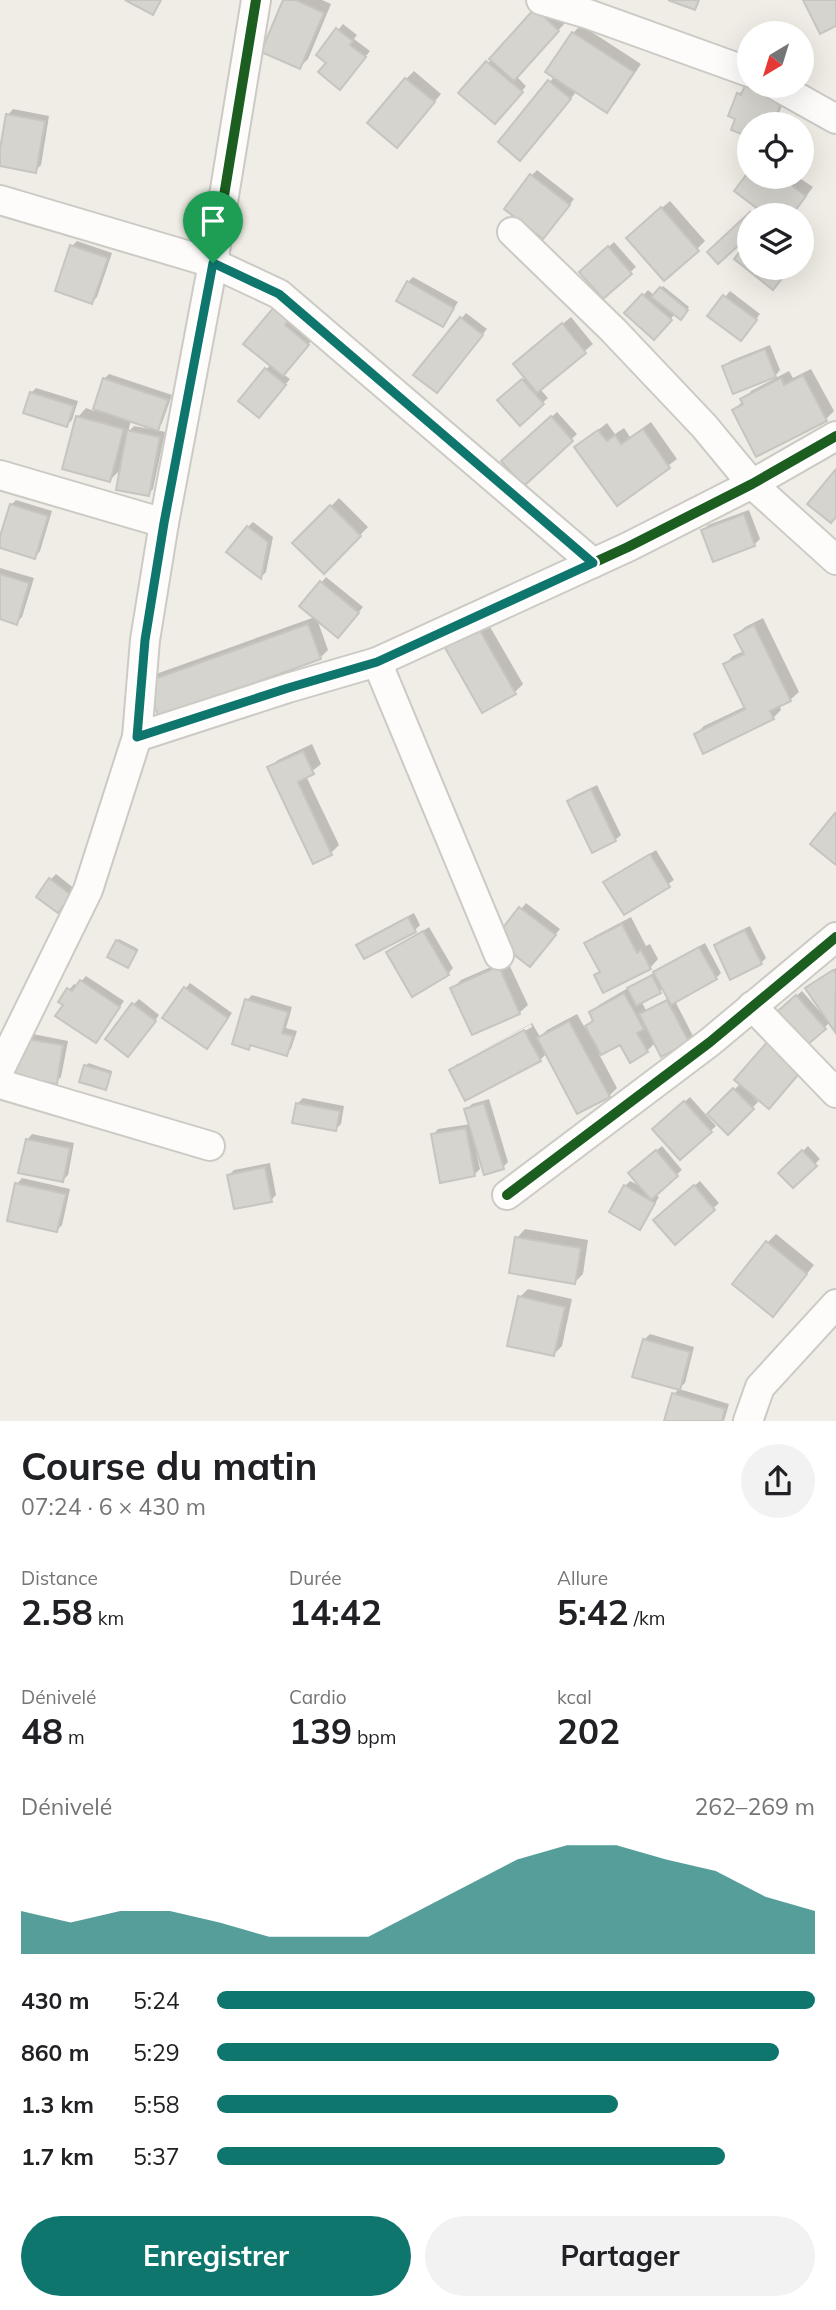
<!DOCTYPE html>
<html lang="fr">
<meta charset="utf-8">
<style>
body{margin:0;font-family:Mulish,sans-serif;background:#f2f2f2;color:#202124;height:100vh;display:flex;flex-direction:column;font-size:26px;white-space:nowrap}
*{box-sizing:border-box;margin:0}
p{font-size:23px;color:#757577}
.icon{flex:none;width:38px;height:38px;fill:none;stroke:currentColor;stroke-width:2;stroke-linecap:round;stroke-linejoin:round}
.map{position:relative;height:1421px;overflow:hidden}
.details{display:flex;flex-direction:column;background:#fff;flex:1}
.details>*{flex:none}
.needle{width:46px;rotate:218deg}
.tools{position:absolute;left:737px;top:21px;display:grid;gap:14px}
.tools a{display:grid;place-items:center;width:77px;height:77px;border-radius:50%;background:#fff;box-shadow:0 7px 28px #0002;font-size:35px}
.pin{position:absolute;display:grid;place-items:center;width:60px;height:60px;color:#fff;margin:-72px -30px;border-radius:50% 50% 50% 0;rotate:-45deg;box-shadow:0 0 7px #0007}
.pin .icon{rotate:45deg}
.round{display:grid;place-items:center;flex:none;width:74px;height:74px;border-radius:37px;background:#f2f2f2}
.summary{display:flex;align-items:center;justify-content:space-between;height:119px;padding:0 21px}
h1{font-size:38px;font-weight:700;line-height:52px}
.stats{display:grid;grid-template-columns:repeat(3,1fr);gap:10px;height:119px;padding:7px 21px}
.stats div{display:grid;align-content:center}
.stats b{font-size:35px;font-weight:700}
.stats small{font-size:19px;font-weight:400}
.stats p{font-size:19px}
.chart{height:196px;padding:14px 21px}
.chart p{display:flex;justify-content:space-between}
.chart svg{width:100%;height:126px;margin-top:7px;fill:#0f766e;opacity:.7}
.primary-button{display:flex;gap:14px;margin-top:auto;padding:14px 21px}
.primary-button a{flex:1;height:80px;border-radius:42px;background:#0f766e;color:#fff;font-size:28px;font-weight:700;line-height:80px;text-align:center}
.primary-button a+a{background:#f2f2f2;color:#202124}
ul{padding:0 21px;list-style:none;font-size:23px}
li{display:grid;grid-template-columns:112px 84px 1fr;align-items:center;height:52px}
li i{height:18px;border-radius:9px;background:#0f766e}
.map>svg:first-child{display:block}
.shadow{fill:#0003;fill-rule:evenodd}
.building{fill:#d5d4ce;stroke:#c7c5c0;stroke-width:2}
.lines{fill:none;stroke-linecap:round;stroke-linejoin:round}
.street-casing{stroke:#cccac5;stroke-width:32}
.street{stroke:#fdfcfb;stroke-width:28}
.cycleway-casing{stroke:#fff;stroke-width:15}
.cycleway{stroke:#1b5e20;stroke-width:10}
.route-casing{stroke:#fff;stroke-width:14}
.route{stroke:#0f766e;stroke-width:9}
</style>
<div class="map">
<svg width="836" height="1421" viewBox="0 0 836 1421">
<rect width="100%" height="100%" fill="#f0ede6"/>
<g class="shadow">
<path d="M285,0H322L331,4L308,59L300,67Z"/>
<path d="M536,10L566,22L516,76L526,86L500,117L461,93Z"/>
<path d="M343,24L357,35L354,39L370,51L345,82L328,62L338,30Z"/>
<path d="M581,25L641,64L615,103L607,111L577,91L528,150L500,142L554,77L573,33Z"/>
<path d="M414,71L441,94L405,137L406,79Z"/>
<path d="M749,86H771L787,92L775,124H749V135L737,118L738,94Z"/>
<path d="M13,109L49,116L41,165L35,171L0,164L8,115Z"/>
<path d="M537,170L574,199L548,232L532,175Z"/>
<path d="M749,174V177H798L813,187L792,215H769L736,191Z"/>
<path d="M670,201L705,241L697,249L636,230Z"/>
<path d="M756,208L763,215H749V233L709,252Z"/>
<path d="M802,239L809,245L802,253Z"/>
<path d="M77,241L112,253L97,297L92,302L72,246Z"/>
<path d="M614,242L636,267L603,297L586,267Z"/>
<path d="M413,277L458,302L443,325L408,282Z"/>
<path d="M663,286L689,307L681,318L675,314L659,332L627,313L648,290L655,296Z"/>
<path d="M730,291L760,314L746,333L710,316Z"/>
<path d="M276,308L313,339L283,374L290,379L264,411L240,400L271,364Z"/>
<path d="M466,313L487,329L442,386L416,374Z"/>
<path d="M571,317L593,344L540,389L548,398L520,423L505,395L526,377L523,356Z"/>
<path d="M770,345L780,370L775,376L725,366L730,361Z"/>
<path d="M811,369L834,411L826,419L734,411L751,391L789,371L793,378Z"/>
<path d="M109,374L172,395L162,423L156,430L165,432L153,489L148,494L122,468L110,480L78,417L86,408L94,411L104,379ZM131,420L150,426V429L134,426L128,432Z"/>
<path d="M36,388L78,401L72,420L67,425L31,393Z"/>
<path d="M557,412L577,434L524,483L504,461Z"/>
<path d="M651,422L677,459L617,504L576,447L607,423L615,434L624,428L630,437Z"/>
<path d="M339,498L368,527L324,572L295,543Z"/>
<path d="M16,500L52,511L40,551L35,557L0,546L11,505Z"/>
<path d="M749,510L760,539L754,545L703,530L708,525Z"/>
<path d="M253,522L273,537L266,572L261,577L248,527Z"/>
<path d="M0,568L34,578L22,617L16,623L0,617Z"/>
<path d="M326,577L363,607L343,631L317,619L328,650L320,658L148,682L156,674L315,617L321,583Z"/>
<path d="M482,613L523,684L515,692L442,639Z"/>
<path d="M763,618L799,692L790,700L779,705L781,710L773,718L696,734L704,726L746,706L725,664L733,656L744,651L736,635L745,627Z"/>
<path d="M312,744L321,764L306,776L339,845L331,853L269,768L278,760Z"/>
<path d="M597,785L621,835L615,840L569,801L574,796Z"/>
<path d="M656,850L674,880L624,913L605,882Z"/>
<path d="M56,874L75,889L58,911L51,879Z"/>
<path d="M526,903L560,929L535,960L497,939Z"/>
<path d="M414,913L420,925L415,930L358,945L363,940Z"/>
<path d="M631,917L646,946L650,944L658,959L650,968L596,976L601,971L586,944L595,936Z"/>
<path d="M750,926L766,958L761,963L716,945L721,940Z"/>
<path d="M429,927L453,968L448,974L388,953Z"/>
<path d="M119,939L138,949L130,964L117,941Z"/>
<path d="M705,943L721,973L716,978L675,1001L693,1036L688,1041L655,1043L647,1051L621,1042L599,1054L617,1088L609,1096L547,1053L540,1060L451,1070L458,1063V1067L532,1027L531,1024L458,1063L532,1023L540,1037L547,1030L577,1014L585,1028L594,1018L591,1013L599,1005ZM664,988L669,998L646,1010L641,1001Z"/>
<path d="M507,960L528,1005L519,1013L473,1033L453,988L461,980Z"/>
<path d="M836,968V1029L830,1022L824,1028L778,1012L802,991L822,1014L824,1012L812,983Z"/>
<path d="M86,976L124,1001L96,1041L60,1001L74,984L77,986Z"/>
<path d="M190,983L232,1013L212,1042L185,989Z"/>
<path d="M252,995L292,1007L286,1028L297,1031L291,1049L286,1054L253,1044L249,1048L247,1000Z"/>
<path d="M139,999L159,1015L133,1050L134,1004Z"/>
<path d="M28,1033L68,1041L61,1077L56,1082L17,1075Z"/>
<path d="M88,1063L112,1071L106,1088L86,1066Z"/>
<path d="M741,1083L758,1102L728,1132L710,1114Z"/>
<path d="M690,1097L716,1126L680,1158L655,1129Z"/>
<path d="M303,1098L344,1106L341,1124L335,1130L298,1103Z"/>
<path d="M489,1099L508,1162L503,1167L479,1150L476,1151L480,1169L474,1175L433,1135L438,1129L471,1124L466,1110L472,1104Z"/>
<path d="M32,1134L74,1143L68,1175L62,1181L27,1140Z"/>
<path d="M662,1146L682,1170L654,1194L659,1197L640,1227L625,1186L630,1181L642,1187L636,1168Z"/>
<path d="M808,1146L820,1159L793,1186L781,1173Z"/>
<path d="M270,1163L276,1195L271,1200L229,1175L234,1170Z"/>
<path d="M22,1178L70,1189L62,1225L57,1230L17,1184Z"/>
<path d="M700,1181L719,1203L675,1243L661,1215Z"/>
<path d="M525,1229L588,1240L583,1274L575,1282L517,1238Z"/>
<path d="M776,1234L814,1265L781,1306L768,1242Z"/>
<path d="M528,1289L572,1299L562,1346L554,1354L520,1297Z"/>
<path d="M650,1334L694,1347L685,1383L679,1388L644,1340Z"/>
<path d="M679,1389L729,1404L724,1421H666L674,1394Z"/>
</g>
<g class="building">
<path d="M125,0H161L153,15Z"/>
<path d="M283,0H296L324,13L300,69L261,52Z"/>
<path d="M668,0H699L695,10Z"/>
<path d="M803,0H836V26L820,34Z"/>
<path d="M535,8L559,31L514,81L489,59Z"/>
<path d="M336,28L353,41L350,45L366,57L340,90L318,72L326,63L316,55Z"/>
<path d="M572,32L634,72L607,113L545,72Z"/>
<path d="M486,61L523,92L495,124L458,93Z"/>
<path d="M405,78L435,102L397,148L367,123Z"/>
<path d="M548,80L571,99L520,161L498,142Z"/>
<path d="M746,83L783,97L773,124H749V137L731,130L735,119L728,116L737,93L741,95Z"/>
<path d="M6,114L45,121L36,173L0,166V149Z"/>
<path d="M749,171V177H780L806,196L792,215H766L734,191Z"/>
<path d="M530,174L570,205L543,239L504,209Z"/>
<path d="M661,207L699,251L664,281L626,238Z"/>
<path d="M750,212L753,215H749V236L718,264L707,252Z"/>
<path d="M749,240V268H790L773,290L734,259Z"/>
<path d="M70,245L108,258L92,304L55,291Z"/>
<path d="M608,246L632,274L603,299L579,272Z"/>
<path d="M407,281L454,308L443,327L396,301Z"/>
<path d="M660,287L688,310L681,320L651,297Z"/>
<path d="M642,294L672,320L654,340L624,313Z"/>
<path d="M723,295L757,320L741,341L707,316Z"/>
<path d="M274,307L290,319L285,325L309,345L283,376L243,344Z"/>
<path d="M460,317L483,335L437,393L413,375Z"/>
<path d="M562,323L586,353L537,393L513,364Z"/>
<path d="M765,349L776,377L733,394L722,366Z"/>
<path d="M265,368L286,385L259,418L238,401Z"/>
<path d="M803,375L827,421L756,457L732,410L743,404L740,399L781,378L784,385Z"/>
<path d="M103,378L168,400L158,431L93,409Z"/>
<path d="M522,379L544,404L520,426L497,400Z"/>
<path d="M30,392L74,406L67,427L23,413Z"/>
<path d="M76,416L124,429L110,482L62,469Z"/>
<path d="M551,416L573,441L524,486L501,461Z"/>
<path d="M643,429L670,468L617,506L574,447L598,430L607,441L615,435L621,444Z"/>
<path d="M127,430L160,437L149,496L116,490Z"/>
<path d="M836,469V517L831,523L807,504Z"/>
<path d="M10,504L48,516L35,559L0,548V536Z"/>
<path d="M330,505L361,536L324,574L292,543Z"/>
<path d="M744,514L755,546L713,562L701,530Z"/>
<path d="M247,526L268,542L261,579L226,552Z"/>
<path d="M0,574L29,583L17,625L0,619Z"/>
<path d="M320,581L359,613L338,638L299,606Z"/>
<path d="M474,620L516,694L482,713L440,639Z"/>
<path d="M308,624L321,659L159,718L146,682Z"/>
<path d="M754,625L791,701L770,711L774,719L703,754L694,734L745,709L723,664L744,654L734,635Z"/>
<path d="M303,751L314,774L298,782L332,855L313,864L267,767Z"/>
<path d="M591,789L616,841L592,853L567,801Z"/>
<path d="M835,813H836V865L810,844Z"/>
<path d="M650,854L670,887L624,915L603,882Z"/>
<path d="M49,878L71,895L58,913L36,897Z"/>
<path d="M519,907L556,935L530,967L494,939Z"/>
<path d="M408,917L416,932L364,959L356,945Z"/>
<path d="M622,924L637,953L641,950L651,969L603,993L594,975L600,972L584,943Z"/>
<path d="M745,930L762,964L730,980L714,945Z"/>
<path d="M423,931L449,975L412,997L386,952Z"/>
<path d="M116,940L137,951L128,968L107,957Z"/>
<path d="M699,947L717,979L671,1005L653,972Z"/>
<path d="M499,966L520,1014L472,1035L450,988Z"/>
<path d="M833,970L836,974L835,1032L805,988Z"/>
<path d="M652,975L661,993L636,1006L627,988Z"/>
<path d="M80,980L120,1007L96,1043L55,1016L63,1005L58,1002L67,988L72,991Z"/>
<path d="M184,987L228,1018L207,1049L162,1018Z"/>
<path d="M624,993L644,1029L637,1033L648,1052L630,1063L620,1045L601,1055L585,1026L593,1021L589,1012Z"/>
<path d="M796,995L826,1029L800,1051L771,1017Z"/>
<path d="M245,999L288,1012L282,1033L293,1036L287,1056L250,1045L249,1050L232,1044Z"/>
<path d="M667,1000L689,1042L661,1057L639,1014Z"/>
<path d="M132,1003L156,1021L128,1057L105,1039Z"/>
<path d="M569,1021L610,1097L577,1114L537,1038Z"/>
<path d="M524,1030L541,1061L465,1101L449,1070Z"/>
<path d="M21,1038L63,1045L57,1084L15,1076Z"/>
<path d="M769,1040L803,1069L769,1109L734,1080Z"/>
<path d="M84,1065L111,1073L106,1090L79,1082Z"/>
<path d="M733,1088L754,1109L728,1135L707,1114Z"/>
<path d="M684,1101L712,1132L680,1160L652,1129Z"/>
<path d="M296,1103L340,1111L336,1131L292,1123Z"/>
<path d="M484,1103L504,1169L484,1175L464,1109Z"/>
<path d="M466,1128L475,1176L440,1183L431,1134Z"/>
<path d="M26,1139L70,1148L63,1182L18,1173Z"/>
<path d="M656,1150L678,1176L651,1200L628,1173Z"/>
<path d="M802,1150L817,1166L793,1188L778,1173Z"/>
<path d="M265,1167L272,1202L234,1209L227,1175Z"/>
<path d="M15,1183L66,1194L57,1232L7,1221Z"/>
<path d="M624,1185L655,1203L640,1230L609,1212Z"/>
<path d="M694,1185L715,1210L675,1245L653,1220Z"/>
<path d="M515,1237L581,1248L575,1284L509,1273Z"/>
<path d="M766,1241L807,1274L773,1317L732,1284Z"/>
<path d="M518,1296L565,1307L554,1356L507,1346Z"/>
<path d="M643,1339L690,1352L680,1390L632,1377Z"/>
<path d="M672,1393L725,1409L722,1421H664Z"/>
</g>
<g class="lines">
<g class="street-casing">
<g id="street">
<path d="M256,0L213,263L164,523L145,640L137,737L288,688L377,662L628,547L752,484L836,436"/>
<path d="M541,0L588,14L749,72"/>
<path d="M777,86L836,119"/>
<path d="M0,200L213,263L279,294L593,563"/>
<path d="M512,232L613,330L704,426L752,484L836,560"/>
<path d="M0,475L164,523"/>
<path d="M377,662L499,955"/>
<path d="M752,1006L836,1093"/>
<path d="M0,1069L88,890L137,737"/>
<path d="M0,1084L210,1146"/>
<path d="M507,1195L710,1042L836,937"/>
<path d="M748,1421L760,1387L836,1304"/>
</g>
</g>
<use href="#street" class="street"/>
<g class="cycleway-casing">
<g id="cycleway">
<path d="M256,0L213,263L164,523L145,640L137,737L288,688L377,662L628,547L752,484L836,436"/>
<path d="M507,1195L710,1042L836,937"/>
</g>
</g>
<use href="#cycleway" class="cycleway"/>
</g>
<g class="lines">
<g class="route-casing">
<path id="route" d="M213,263L279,294L593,563L377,662L288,688L137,737L145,640L164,523Z"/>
</g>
<use href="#route" class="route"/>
</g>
</svg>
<div class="tools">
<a><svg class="needle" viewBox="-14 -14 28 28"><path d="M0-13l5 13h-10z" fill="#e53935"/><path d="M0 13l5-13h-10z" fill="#757577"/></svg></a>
<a><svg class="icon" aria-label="locate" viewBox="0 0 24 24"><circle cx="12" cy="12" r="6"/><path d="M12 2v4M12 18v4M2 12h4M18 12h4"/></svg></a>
<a><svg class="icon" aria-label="layers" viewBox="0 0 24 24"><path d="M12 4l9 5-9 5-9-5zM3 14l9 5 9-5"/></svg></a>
</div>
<div class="pin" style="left:213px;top:263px;background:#1e9e55"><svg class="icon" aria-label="arrive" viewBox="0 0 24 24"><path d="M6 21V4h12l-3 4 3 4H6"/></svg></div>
</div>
<section class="details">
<div class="summary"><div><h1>Course du matin</h1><p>07:24 · 6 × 430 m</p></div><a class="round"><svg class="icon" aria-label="share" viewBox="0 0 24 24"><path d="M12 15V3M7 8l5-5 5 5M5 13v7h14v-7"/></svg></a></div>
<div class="stats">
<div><p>Distance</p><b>2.58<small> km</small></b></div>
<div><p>Durée</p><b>14:42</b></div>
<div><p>Allure</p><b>5:42<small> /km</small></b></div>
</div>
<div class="stats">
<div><p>Dénivelé</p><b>48<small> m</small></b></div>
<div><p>Cardio</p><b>139<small> bpm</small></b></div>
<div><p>kcal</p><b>202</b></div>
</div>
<div class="chart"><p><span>Dénivelé</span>262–269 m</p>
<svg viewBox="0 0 160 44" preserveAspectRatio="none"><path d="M0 44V29L10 33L20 29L30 29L40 33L50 38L60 38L70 38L80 29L90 20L100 11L110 6L120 6L130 11L140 15L150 24L160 29V44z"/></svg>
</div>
<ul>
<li><b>430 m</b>5:24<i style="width:100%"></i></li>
<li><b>860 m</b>5:29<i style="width:94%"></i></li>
<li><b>1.3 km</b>5:58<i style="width:67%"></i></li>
<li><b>1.7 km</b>5:37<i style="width:85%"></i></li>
</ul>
<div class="primary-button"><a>Enregistrer</a><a>Partager</a></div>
</section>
